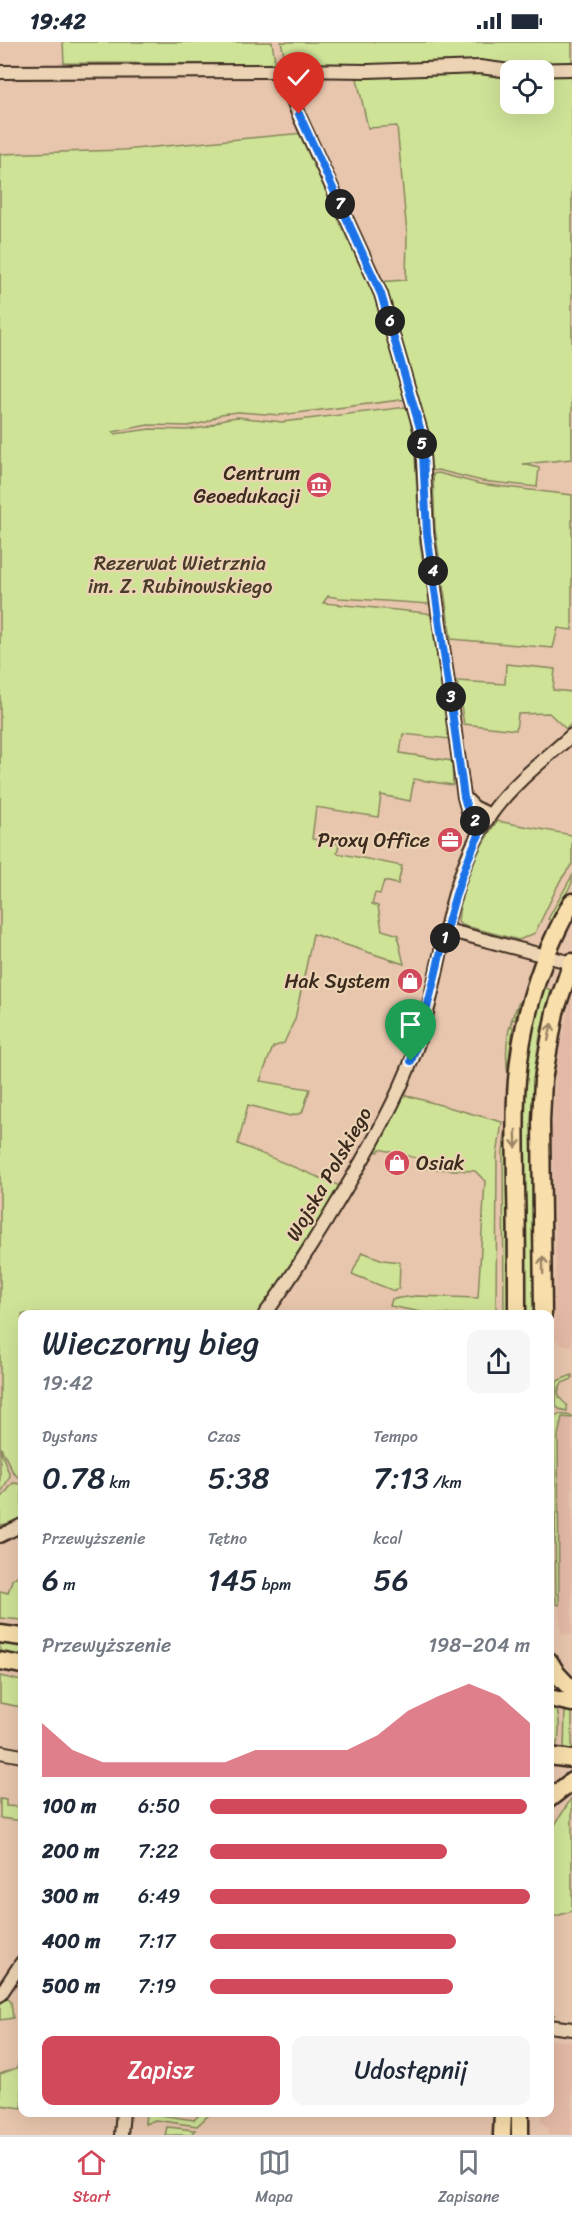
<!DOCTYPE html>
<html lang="pl">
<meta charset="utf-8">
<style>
body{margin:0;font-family:Sriracha,sans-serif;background:#f6f6f7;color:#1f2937;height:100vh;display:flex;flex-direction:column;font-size:22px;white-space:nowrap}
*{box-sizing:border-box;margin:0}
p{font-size:20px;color:#747a83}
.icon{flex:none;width:33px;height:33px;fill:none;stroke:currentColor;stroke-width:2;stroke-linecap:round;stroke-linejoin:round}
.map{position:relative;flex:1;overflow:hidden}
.panel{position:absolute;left:18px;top:1268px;width:536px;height:807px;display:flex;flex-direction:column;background:#fff;border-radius:12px;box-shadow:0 6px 24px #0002}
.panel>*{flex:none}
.controls{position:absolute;left:500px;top:18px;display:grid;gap:12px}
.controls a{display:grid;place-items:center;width:54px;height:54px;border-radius:12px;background:#fff;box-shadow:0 6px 24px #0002;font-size:30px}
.pin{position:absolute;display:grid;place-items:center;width:51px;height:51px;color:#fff;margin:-62px -26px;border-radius:50% 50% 50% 0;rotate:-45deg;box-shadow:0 0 6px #0007}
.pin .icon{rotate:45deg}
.km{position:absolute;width:30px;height:30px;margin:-15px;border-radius:50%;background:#222;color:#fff;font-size:16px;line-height:30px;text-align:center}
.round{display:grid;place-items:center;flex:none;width:63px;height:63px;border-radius:12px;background:#f6f6f7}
.head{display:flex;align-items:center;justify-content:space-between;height:102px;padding:0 24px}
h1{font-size:33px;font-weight:600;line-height:45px}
.metrics{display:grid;grid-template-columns:repeat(3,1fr);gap:9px;height:102px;padding:6px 24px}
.metrics div{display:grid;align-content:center}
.metrics b{font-size:30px;font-weight:600}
.metrics small{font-size:16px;font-weight:400}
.metrics p{font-size:16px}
.chart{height:168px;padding:12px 24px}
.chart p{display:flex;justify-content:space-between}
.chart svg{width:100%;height:108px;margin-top:6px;fill:#d1495b;opacity:.7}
.cta{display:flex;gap:12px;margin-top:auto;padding:12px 24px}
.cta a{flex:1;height:69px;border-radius:12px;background:#d1495b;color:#fff;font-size:24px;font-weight:600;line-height:69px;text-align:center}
.cta a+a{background:#f6f6f7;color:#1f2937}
ul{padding:0 24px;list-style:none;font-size:20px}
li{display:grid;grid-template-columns:96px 72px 1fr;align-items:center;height:45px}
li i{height:15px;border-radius:8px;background:#d1495b}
.status{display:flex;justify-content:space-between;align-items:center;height:42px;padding:0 30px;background:#fff;direction:ltr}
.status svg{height:16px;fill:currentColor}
.tabs{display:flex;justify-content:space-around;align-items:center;height:84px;border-top:2px solid #e0e1e3;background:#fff;font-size:16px;color:#747a83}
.tabs a{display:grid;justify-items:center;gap:3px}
.tabs .current{color:#d1495b}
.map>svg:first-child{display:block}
.built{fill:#e3b9a5}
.green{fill:#cfe397;stroke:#85865a;stroke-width:1.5}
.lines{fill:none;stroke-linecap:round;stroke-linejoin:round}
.minor-casing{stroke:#3b2a1e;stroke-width:16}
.major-casing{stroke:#3b2a1e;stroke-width:21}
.minor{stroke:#ecd3b4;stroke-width:12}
.major{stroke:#f8deab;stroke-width:16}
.oneway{stroke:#9a8464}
.route-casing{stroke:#fff;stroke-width:12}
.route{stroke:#1a73e8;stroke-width:8}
.labels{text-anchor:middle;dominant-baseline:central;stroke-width:4.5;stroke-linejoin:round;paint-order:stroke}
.poi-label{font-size:20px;fill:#3b2a1e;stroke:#ecd3b4;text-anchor:end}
.park-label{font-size:20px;fill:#4a3c2a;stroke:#ecd3b4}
.street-label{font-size:20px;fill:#3b2a1e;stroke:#ecd3b4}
</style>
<div class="status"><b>19:42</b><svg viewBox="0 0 49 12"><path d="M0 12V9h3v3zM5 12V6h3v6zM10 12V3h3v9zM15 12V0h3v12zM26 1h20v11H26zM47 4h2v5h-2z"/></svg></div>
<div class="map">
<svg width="572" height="2093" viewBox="0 0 572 2093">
<rect width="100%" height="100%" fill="#e8c6ad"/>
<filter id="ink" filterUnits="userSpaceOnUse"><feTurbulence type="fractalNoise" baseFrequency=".0167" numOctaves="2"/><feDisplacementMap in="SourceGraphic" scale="12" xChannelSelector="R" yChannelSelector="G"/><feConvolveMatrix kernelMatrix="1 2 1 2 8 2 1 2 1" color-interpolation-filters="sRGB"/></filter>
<g filter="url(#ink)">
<g class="built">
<path d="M572,953V1304L561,1302L556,1298L554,1291L556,1227L552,1094L556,1023Z"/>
<path d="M562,1374L572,1376V1593L561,1592L559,1560L558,1409Z"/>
<path d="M549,1998L572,1999V2093H548V2086L541,2080V2070H549Z"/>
</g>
<g class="green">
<path d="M63,0H272L275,19L271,22L64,21Z"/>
<path d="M281,0H572V24L511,26L287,24Z"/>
<path d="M480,29L510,31V62H543V31H572V417L523,422L539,426L537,445L482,439L438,428L432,429L428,394L376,240L406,238L407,192L397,84L368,86L356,32Z"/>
<path d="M304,91L376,253L408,357L281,373L238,370L221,372L207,380L188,384L148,383L113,390L115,392L150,387L186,388L207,385L224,377L237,375L282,380L407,365L414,395L420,502L430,562L340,556L328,554L323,561L427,571L431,573L450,697L403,692L400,711L452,719L453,743L414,737L410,759L381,753L378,775L316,765L312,797L339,802L337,811L402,824L398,842L384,839L380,852L375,851L372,862L378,864L382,888L399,893L398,897L404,922L313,892L295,977L284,1001L273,1005L260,1039L310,1047L302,1071L290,1074L248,1063L238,1102L340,1144L289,1228L258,1272H22V1439L13,1430L0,1404V112L123,108Z"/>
<path d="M438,431L480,442L572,453V588L558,586L553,606L451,597L435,486L433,432Z"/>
<path d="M506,622L555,627L553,648L572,650V681L566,687L549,671L518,672L516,688L464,682L457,639L505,642Z"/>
<path d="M497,779L572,793V822L560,839L535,891L519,898L462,883L458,880C460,847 478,805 497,779Z"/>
<path d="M572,834V841L551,878L548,877Z"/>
<path d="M541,944L551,948L541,988L534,1030L538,1272H523L521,1079L524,1021Z"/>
<path d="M519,960L515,978L512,977L511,984L513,985L508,1024L509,1039C504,1012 506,985 519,960Z"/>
<path d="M401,1052L502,1080L497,1114L496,1272H431L390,1264L392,1257L416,1254L478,1256L485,1139L475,1129L419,1126L421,1117L380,1107L378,1110L373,1108Z"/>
<path d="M505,1091L506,1105L508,1272H504L503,1110Z"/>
<path d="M362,1210L383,1218L400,1220L399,1247L394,1249L352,1232Z"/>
<path d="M572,1333V1337L562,1341C555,1350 559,1357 567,1363V1369L559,1367L556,1364L557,1339Z"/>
<path d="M559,1372L572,1374V1376L562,1375L558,1394L559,1563L556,1562L554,1379L555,1374Z"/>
<path d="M0,1407L10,1434L0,1453Z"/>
<path d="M13,1441L22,1442V1479L0,1483V1458Z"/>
<path d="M21,1531H22V1578L0,1576V1549L8,1551L12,1538Z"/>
<path d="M0,1601L22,1602V1618L0,1614Z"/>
<path d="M0,1634L22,1639V1665L0,1661Z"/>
<path d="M551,1663H556C560,1678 561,1695 554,1710L549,1708Z"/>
<path d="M565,1664L572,1666V1712L564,1711Z"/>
<path d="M572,1755V1869L550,1876V1971L555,1973H549V1850L553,1786Z"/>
<path d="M22,1756V1779L0,1776V1757L6,1758V1764L20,1765Z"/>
<path d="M6,1954L11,1960L13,1976L0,1978V1963Z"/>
<path d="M22,1980V2066L0,2063V2032L17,2026L22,2007L20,1981Z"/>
<path d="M202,2070H212L197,2084L155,2078L145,2082L146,2071L194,2078Z"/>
<path d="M167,2085L195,2088L190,2093H165Z"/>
</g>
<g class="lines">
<g class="minor-casing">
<g id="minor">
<path d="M519,28L572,27"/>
<path d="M282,29L297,69L381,252L422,393L427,491L464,755L468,769L482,787"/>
<path d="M0,30L282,29L291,28L368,29L480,25L510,29"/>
<path d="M465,756L474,765L490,773"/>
<path d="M447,888L572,921"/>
<path d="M265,1272C287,1243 306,1211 325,1181C355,1131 387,1079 409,1025C443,946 441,842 491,772C512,742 545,717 572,693"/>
<path d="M0,1494L22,1483"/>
<path d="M0,1710L22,1714"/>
<path d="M0,1953L22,1920"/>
<path d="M549,1984L572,1987"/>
<path d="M121,2093L123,2070"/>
</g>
</g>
<g class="major-casing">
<g id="major">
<path d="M517,1272C517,1229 517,1186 516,1144C516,1109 514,1073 517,1038C522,976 541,915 572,860"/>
<path d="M543,1272L541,1079L543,1038L555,970L572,920"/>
<path d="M0,1592L22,1595"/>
<path d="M0,1619L22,1623"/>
<path d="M549,1619L557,1632L572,1648"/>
<path d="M549,1656L572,1661"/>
<path d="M549,1714L572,1717"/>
<path d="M549,1757L572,1739"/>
<path d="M502,2093L503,2070"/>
<path d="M520,2093V2070"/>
</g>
</g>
<use href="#minor" class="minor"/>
<use href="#major" class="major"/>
</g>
<defs><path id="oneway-shaft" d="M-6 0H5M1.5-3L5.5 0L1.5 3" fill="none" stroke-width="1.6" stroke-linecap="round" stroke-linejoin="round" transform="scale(1.5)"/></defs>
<g class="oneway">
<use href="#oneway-shaft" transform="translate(550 990) rotate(-78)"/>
<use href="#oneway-shaft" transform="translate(516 1097) rotate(89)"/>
<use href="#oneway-shaft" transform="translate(543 1223) rotate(-91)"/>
</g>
</g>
<g class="lines" filter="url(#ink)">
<g class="route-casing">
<path id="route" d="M299,72L381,252L422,393L427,491L464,755L468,769L482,787C444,859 439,943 411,1019"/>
</g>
<use href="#route" class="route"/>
</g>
<defs>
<g id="museum-disc" transform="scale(1.35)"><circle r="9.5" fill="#d1495b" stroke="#ecd3b4"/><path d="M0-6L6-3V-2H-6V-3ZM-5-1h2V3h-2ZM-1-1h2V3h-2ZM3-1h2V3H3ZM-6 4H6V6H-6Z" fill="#fff"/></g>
<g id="office-disc" transform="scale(1.35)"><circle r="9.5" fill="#d1495b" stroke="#ecd3b4"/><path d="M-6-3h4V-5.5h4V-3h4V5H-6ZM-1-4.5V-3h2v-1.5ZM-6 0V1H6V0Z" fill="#fff"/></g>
<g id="shop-disc" transform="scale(1.35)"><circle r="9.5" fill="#d1495b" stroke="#ecd3b4"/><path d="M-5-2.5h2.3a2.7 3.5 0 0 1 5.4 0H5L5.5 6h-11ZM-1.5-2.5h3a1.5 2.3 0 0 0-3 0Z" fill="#fff"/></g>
</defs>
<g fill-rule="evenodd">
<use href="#museum-disc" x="319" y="443"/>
<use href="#office-disc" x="450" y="798"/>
<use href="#shop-disc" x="410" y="939"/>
<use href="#shop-disc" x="397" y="1121"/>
</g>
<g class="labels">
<g class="poi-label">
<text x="300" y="431">Centrum<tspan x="300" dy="23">Geoedukacji</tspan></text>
<text x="430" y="798">Proxy Office</text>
<text x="390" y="939">Hak System</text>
<text x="416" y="1121" text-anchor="start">Osiak</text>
</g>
<g class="park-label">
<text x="180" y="521">Rezerwat Wietrznia<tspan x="180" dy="23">im. Z. Rubinowskiego</tspan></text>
</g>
<g class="street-label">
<text transform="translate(329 1132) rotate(-60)">Wojska Polskiego</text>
</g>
</g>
</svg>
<div class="controls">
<a><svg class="icon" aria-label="locate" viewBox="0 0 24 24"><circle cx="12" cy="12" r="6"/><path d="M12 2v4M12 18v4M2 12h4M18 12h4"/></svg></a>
</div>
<div class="pin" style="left:411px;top:1019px;background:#1e9e55"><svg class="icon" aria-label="arrive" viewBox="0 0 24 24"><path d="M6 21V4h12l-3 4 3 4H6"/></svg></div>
<div class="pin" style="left:299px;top:72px;background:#d93025"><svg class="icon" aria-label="check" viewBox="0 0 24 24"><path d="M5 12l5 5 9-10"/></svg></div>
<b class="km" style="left:445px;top:896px">1</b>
<b class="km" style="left:475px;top:779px">2</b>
<b class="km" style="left:451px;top:655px">3</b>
<b class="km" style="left:433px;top:529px">4</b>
<b class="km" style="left:422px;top:402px">5</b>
<b class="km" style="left:390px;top:279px">6</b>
<b class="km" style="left:340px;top:162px">7</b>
<section class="panel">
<div class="head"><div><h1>Wieczorny bieg</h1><p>19:42</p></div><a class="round"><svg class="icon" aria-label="share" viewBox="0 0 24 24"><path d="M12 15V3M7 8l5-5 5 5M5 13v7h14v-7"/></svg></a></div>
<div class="metrics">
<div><p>Dystans</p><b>0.78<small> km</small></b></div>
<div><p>Czas</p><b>5:38</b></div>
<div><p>Tempo</p><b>7:13<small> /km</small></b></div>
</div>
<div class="metrics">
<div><p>Przewyższenie</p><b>6<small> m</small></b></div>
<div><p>Tętno</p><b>145<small> bpm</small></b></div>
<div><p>kcal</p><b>56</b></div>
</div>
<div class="chart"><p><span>Przewyższenie</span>198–204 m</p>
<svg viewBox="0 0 160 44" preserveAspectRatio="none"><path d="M0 44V22L10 33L20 38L30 38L40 38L50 38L60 38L70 33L80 33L90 33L100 33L110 27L120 17L130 11L140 6L150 11L160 22V44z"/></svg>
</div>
<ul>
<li><b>100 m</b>6:50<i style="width:99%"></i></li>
<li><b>200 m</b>7:22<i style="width:74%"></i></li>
<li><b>300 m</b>6:49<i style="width:100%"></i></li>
<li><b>400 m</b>7:17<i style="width:77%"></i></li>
<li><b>500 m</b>7:19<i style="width:76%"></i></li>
</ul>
<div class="cta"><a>Zapisz</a><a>Udostępnij</a></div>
</section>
</div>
<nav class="tabs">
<a class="current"><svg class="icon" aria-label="home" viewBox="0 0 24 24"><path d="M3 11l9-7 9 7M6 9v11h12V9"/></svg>Start</a>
<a><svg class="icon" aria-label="map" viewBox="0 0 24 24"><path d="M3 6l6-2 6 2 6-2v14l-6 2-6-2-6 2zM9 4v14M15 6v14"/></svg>Mapa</a>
<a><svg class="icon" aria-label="saved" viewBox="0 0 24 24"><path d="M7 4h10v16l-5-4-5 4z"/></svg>Zapisane</a>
</nav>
